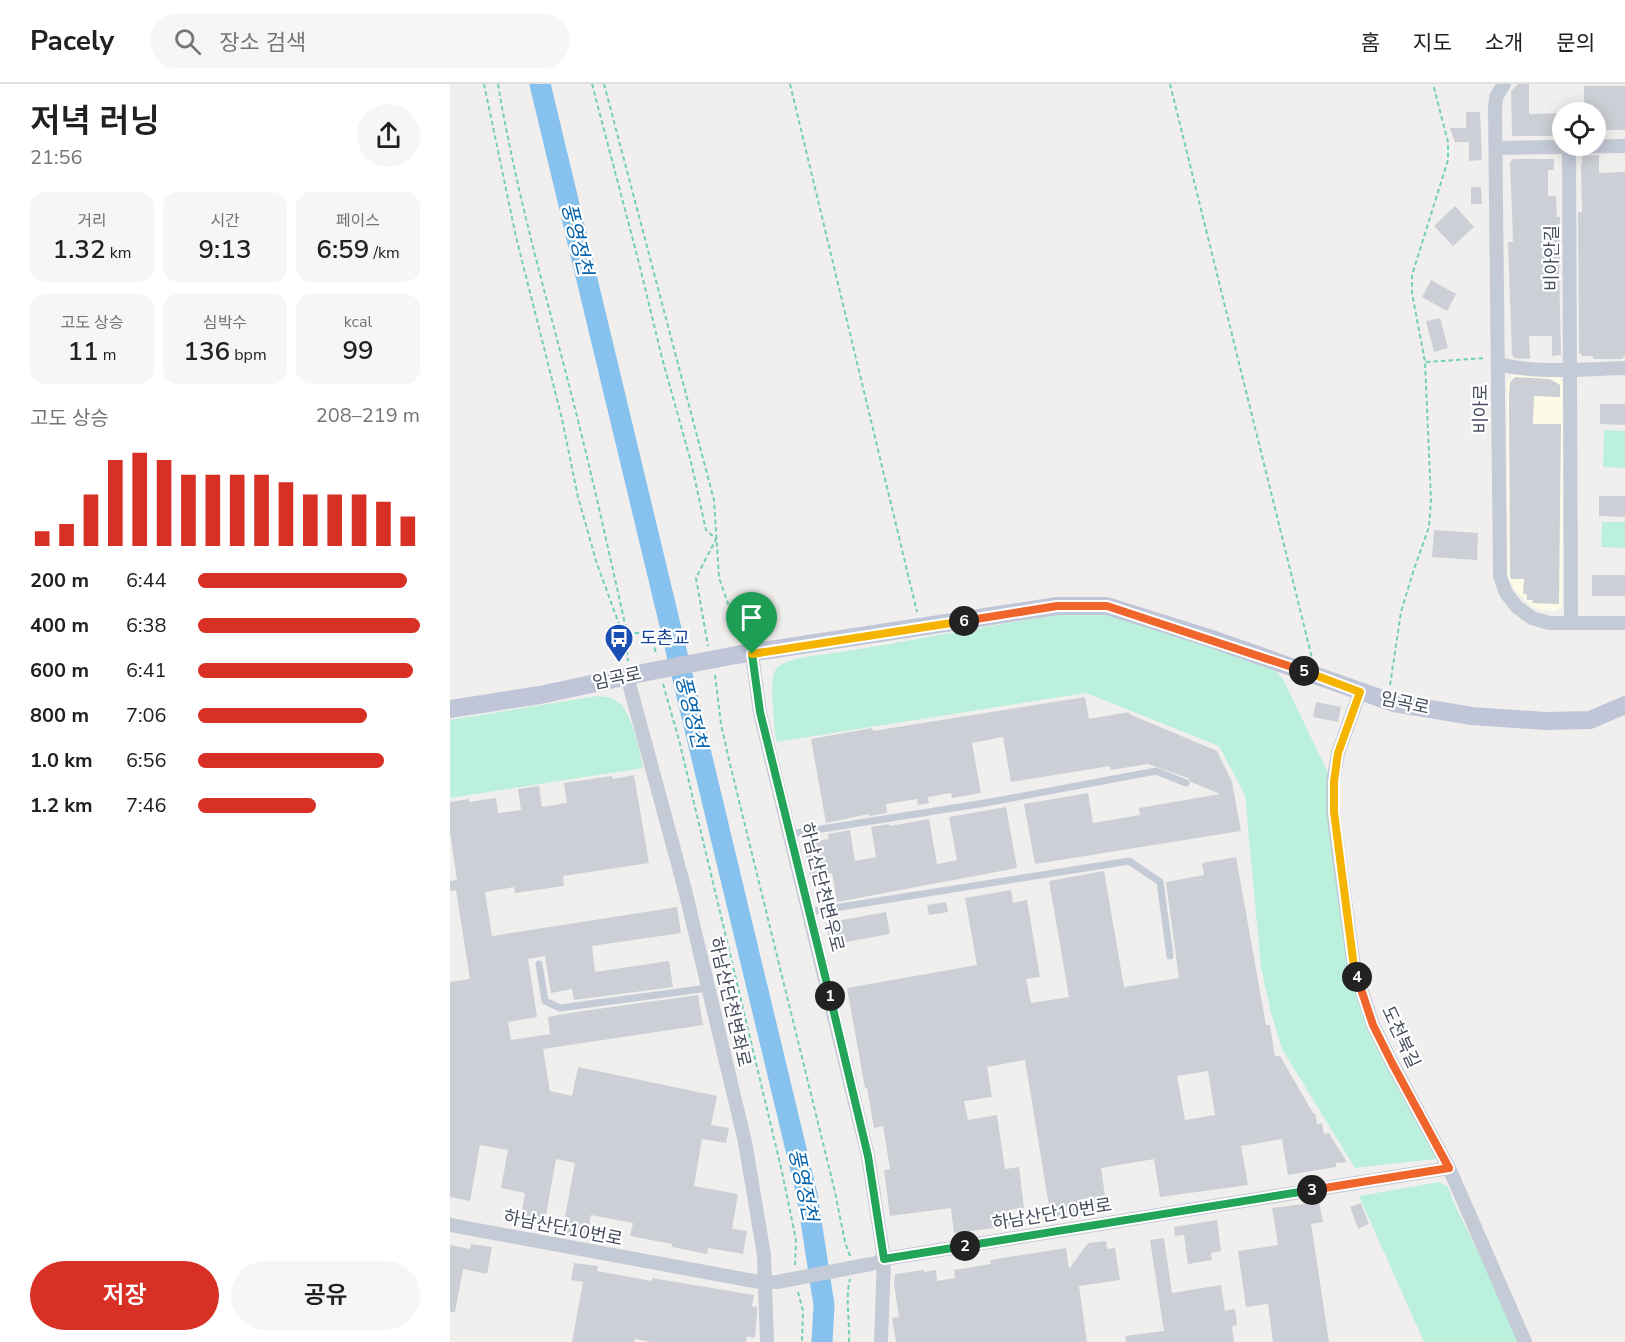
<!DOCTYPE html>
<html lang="ko">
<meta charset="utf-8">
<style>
body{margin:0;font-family:"Nunito Sans","Noto Sans KR",sans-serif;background:#f6f6f6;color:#202124;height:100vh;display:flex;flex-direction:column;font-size:22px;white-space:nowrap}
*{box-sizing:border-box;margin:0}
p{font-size:20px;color:#757577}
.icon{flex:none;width:33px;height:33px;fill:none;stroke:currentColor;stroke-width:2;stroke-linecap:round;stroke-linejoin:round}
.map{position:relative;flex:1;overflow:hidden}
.details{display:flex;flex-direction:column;background:#fff;width:450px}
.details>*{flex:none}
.fabs{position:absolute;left:1102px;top:18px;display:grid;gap:12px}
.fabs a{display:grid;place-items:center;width:54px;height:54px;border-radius:50%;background:#fff;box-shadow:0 3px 15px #0003;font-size:30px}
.pin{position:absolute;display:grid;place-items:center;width:51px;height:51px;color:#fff;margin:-62px -26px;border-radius:50% 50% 50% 0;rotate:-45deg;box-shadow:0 0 6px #0007}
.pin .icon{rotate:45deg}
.km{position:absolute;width:30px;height:30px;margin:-15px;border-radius:50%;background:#222;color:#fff;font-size:16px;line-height:30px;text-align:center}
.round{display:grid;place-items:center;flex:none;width:63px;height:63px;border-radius:32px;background:#f6f6f6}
.overview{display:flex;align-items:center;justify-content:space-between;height:102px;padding:0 30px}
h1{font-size:33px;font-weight:600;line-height:45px}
.figures{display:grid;grid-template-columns:repeat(3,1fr);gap:9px;height:102px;padding:6px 30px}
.figures div{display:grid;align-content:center;border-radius:15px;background:#f6f6f6;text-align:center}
.figures b{font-size:26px;font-weight:600}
.figures small{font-size:16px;font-weight:400}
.figures p{font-size:16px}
.chart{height:168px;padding:12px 30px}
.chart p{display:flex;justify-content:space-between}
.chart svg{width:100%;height:108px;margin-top:6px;stroke:#d93025;stroke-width:6}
.cta{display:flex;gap:12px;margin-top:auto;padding:12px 30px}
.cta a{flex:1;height:69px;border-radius:36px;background:#d93025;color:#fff;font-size:24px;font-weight:600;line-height:69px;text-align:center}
.cta a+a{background:#f6f6f6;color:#202124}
ul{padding:0 30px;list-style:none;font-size:20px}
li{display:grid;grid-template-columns:96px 72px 1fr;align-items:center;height:45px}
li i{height:15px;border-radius:8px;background:#d93025}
header{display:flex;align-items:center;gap:36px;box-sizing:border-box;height:84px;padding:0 30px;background:#fff;border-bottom:2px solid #e0e0e0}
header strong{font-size:28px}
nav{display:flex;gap:33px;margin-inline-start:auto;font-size:21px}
.search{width:420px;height:54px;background:#f6f6f6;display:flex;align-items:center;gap:15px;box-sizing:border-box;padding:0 21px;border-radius:33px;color:#757577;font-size:22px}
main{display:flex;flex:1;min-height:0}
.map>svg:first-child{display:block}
.commercial{fill:#fcfbe7}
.green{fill:#bbf0dc}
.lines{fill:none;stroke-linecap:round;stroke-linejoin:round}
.river{stroke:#87c2ef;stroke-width:21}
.building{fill:#cdcfd6;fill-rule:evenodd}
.path{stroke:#72d0b7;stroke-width:2;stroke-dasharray:4.5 3;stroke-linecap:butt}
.service{stroke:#c4cad6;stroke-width:7}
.minor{stroke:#c4cad6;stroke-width:14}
.secondary{stroke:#c0c6d8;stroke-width:18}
.minor-bridge{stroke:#c4cad6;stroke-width:14}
.secondary-bridge{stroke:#c0c6d8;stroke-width:18}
.split-1-casing{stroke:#fff;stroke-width:12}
.split-2-casing{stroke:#fff;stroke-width:12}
.split-3-casing{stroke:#fff;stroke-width:12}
.split-4-casing{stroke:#fff;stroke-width:12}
.split-5-casing{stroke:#fff;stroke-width:12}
.split-6-casing{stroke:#fff;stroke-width:12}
.split-7-casing{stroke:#fff;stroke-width:12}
.split-1{stroke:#22a559;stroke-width:8}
.split-2{stroke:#22a559;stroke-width:8}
.split-3{stroke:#22a559;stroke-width:8}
.split-4{stroke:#f0652b;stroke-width:8}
.split-5{stroke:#f5b400;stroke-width:8}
.split-6{stroke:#f0652b;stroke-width:8}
.split-7{stroke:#f5b400;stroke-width:8}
.labels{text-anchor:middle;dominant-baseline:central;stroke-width:4.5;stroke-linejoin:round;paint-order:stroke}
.street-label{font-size:18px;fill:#464d5d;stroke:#fff}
.transit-label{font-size:18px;fill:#164399;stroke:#fff;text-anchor:start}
.water-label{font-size:20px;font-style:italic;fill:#0765ae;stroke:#fff}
</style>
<header>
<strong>Pacely</strong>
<div class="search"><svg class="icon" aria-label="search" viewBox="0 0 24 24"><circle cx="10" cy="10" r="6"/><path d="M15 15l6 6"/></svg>장소 검색</div>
<nav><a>홈</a><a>지도</a><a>소개</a><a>문의</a></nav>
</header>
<main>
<section class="details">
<div class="overview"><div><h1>저녁 러닝</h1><p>21:56</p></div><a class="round"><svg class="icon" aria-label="share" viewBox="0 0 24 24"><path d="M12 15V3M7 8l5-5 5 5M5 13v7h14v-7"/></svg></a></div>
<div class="figures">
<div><p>거리</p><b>1.32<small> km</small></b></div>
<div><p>시간</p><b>9:13</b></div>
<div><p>페이스</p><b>6:59<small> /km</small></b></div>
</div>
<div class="figures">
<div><p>고도 상승</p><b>11<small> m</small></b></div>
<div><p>심박수</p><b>136<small> bpm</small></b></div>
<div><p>kcal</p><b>99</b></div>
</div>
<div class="chart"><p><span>고도 상승</span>208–219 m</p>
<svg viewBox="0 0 160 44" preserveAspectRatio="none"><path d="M5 44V38M15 44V35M25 44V23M35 44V9M45 44V6M55 44V9M65 44V15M75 44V15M85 44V15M95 44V15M105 44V18M115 44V23M125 44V23M135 44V23M145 44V26M155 44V32"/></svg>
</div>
<ul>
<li><b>200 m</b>6:44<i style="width:94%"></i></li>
<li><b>400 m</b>6:38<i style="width:100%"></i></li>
<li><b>600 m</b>6:41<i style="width:97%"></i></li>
<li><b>800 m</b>7:06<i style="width:76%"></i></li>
<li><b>1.0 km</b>6:56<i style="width:84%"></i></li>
<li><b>1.2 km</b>7:46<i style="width:53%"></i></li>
</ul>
<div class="cta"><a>저장</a><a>공유</a></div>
</section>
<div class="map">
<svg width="1175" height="1258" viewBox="0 0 1175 1258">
<rect width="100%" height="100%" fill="#f1efee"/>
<path class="commercial" d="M1066,289L1107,290L1113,297L1112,522L1106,527L1091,526L1079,520L1065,506L1058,494L1057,297Z"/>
<g class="green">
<path d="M1154,346L1175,347V384L1153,383Z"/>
<path d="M1152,438H1175V464L1151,463Z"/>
<path d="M621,529L653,530L723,550L824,586L833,595L881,695L906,893L986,1075L905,1084L832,965L821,929L811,883L795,711L769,662L636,609L326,658C325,643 318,596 326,585C334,573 375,571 391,568C468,556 544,540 621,529Z"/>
<path d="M148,612C155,613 161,613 167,617C181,626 190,667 193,684L0,714V636Z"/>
<path d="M989,1098L998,1103L1003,1117L1072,1258H974L909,1112Z"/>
</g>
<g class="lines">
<path class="river" d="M90,0L357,1111L374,1221L372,1258"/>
</g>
<g class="building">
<path d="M1068,0H1079V30L1113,29V52H1062L1061,7Z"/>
<path d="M1134,2H1175V46H1146V26H1134Z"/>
<path d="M1016,28H1030L1032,76L1019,77V58H1005L1000,44H1016Z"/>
<path d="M1149,71V89L1175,88V272L1172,275H1143V272H1132L1129,268L1128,128H1132L1131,80H1132V72Z"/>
<path d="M1063,75H1104V86H1098V112H1106L1107,133H1110V182H1109L1111,271L1102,272V252H1079L1080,275L1064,274L1062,270L1058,158H1063L1060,78Z"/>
<path d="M1021,103H1031L1032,120H1021Z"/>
<path d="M1005,122L1024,143L1003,162L984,142Z"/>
<path d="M981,196L1006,210L997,227L972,213Z"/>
<path d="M990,234L998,264L984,268L976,237Z"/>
<path d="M1065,293L1100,295L1110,301V313L1084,312L1083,340H1111L1109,520L1082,519L1083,516H1077V510H1073L1074,495H1061L1060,493L1059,313L1060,298Z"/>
<path d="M1150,320H1175V341L1150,340Z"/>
<path d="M1149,412H1175V433L1149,432Z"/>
<path d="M984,446L1028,449L1027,476L982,473Z"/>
<rect x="1142" y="491" width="33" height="21"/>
<path d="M635,613L639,635L679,628V630L767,667L782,698L791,747L585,780L574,720L638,709L643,739L690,731L689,724L770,710L741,698L738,694L698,680L661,686L660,682L561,698L553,653L522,659L531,709L502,714L501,709L478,713L479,719L468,721L467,715L436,720L437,729L419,732V730L376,739L361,655L422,644L423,647Z"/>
<path d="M866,618L891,623L888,638L863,633Z"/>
<path d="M184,691L199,779L113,792L114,802L65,809L64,803L35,808L42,852L227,823L231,849L142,862L145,888L219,877L223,903L124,916L122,905L101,909L95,872L78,875L87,933L58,938L61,956L100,950L98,933L126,928L248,911L253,941L93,965L100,1007L122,1012L128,983L267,1012L261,1041L279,1044L276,1059L252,1055L244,1102L288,1110L282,1145L297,1147L293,1170L258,1164L257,1170L222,1163V1160L180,1152L183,1139L141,1131L137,1153L112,1149L125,1079L106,1075L94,1142L70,1138L75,1109L51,1104L58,1066L30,1061L20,1117L0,1113V898L20,895L6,806L0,807V797L7,796L0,749V718L19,715V718L46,714L48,729L71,726L68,705L89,702L92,723L117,719L114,699L162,692L163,695Z"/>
<path d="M556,723L567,784L387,818L382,789L360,793L354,759L379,755L378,750L400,746L405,777L426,773L421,743L439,740L440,742L479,735L487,780L507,776L499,733Z"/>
<path d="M786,773L816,941H820L825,972H830L863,1029H865L867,1040L872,1039L874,1050L880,1049L881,1053L897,1078L886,1079V1083L838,1091L832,1055L791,1062L798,1101L710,1113L704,1075L651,1084L657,1125L601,1134L575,976L537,983L542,1013L514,1017L518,1036L547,1031L555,1085L569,1083L574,1124L560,1126L562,1142L504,1149L501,1124L440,1132L434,1086L440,1085L433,1042L424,1044L417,1004H415L397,904L527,881L515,814L561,806L563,819L577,816L590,893L576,895L581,919L619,913L599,797L654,787L674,903L729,894L716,798L754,791L752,779ZM758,987L765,1031L735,1036L727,992Z"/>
<path d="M496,818L498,828L479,831L477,821Z"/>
<path d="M436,828L440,850L380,861L376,839Z"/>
<path d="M869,1118L873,1138L861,1140L879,1258H823L818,1220L796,1223L788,1167L828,1161L822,1124Z"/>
<path d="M911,1119L919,1140L908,1145L900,1123Z"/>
<path d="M767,1136L771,1167L761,1169L762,1176L738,1180L734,1151L725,1152L724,1143Z"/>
<path d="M714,1154L722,1209L771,1201L775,1227L785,1225L787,1241L782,1242L784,1258H676L675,1252L714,1247L700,1156Z"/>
<path d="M656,1157L657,1165L665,1164L670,1196L629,1202L637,1258H446L442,1234L449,1233L444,1200L445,1190L474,1186V1188L486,1186L487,1197L505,1194L504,1186L541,1180L540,1176L616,1164L619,1185L638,1159Z"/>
<path d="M21,1160L42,1163L37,1190L13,1185L5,1228H0V1161L20,1165Z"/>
<path d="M124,1179L148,1182L147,1187L202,1197V1194L304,1211L302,1222L307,1223V1231L305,1254L297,1252L296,1258H202L185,1255L184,1258H122L133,1198L121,1196Z"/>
</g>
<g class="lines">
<g class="path">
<path d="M34,0L66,153L112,335L128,413L147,480L176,559L178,577"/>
<path d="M48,0C65,103 94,204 120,305C141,386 159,468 177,549L176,557"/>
<path d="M142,0L189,179L212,274L241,378L256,446L266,455L246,494L258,562"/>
<path d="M154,0L264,416L269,494L291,556"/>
<path d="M340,0L467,528"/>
<path d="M720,0L862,574"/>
<path d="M976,278L1036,274"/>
<path d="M177,549H199L207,571"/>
<path d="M265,591L271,640L279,676L385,1108L395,1158L400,1172"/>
<path d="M213,600L229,656L332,1088L346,1156L345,1181"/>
<path d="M940,601L951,528L964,485L979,443L981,416L975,278L962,209V191L998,76V58L983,0"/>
<path d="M348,1208L353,1227L352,1258"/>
<path d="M399,1258C400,1237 395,1216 400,1195"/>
</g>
<g class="service">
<path d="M340,750L535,719L706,687L736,699"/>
<path d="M359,828L679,777L710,798L720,872"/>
<path d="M89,880L95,917L110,924L258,904"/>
</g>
<g class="minor">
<path d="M1054,0L1046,13L1045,24L1050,492L1056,509L1067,523L1082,534L1099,539H1175"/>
<path d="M1119,63L1121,539"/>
<path d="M1046,64L1175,62"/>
<path d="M1049,280C1087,290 1135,285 1175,284"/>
<path d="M302,570L310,629L418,1072L434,1175L431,1258"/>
<path d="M177,592L235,806L295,1058L314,1171L317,1258"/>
<path d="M910,608L888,669L883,698V728L904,883L923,941L942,979L999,1084L1075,1258"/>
<path d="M0,1141L315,1199L323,1198"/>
<path d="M426,1179L434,1175L999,1084"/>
</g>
<g class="secondary">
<path d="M286,571L607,522H657L759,554L944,619L1022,632L1096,637L1140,636L1175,621"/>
<path d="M0,625L90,611L192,589"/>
</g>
<path class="minor-bridge" d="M327,1198L421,1180"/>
<path class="secondary-bridge" d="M192,589L286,571"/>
</g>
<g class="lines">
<g class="split-1-casing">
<path id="split-1" d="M302,570L310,628L380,912"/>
</g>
<g class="split-2-casing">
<path id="split-2" d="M380,912L418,1072L434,1175L515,1162"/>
</g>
<g class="split-3-casing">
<path id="split-3" d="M515,1162L862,1106"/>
</g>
<g class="split-4-casing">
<path id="split-4" d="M862,1106L999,1084L942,979L923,941L907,893"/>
</g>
<g class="split-5-casing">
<path id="split-5" d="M854,587L910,608L888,669L884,698V728L904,883L907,893"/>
</g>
<g class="split-6-casing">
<path id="split-6" d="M514,537L607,522H657L854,587"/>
</g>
<g class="split-7-casing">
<path id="split-7" d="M302,570L514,537"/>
</g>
<use href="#split-1" class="split-1"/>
<use href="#split-2" class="split-2"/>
<use href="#split-3" class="split-3"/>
<use href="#split-4" class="split-4"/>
<use href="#split-5" class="split-5"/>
<use href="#split-6" class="split-6"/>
<use href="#split-7" class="split-7"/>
</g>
<defs>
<g id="bus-pin" transform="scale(1.5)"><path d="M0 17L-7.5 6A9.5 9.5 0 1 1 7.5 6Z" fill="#1a4fb4" stroke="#fff"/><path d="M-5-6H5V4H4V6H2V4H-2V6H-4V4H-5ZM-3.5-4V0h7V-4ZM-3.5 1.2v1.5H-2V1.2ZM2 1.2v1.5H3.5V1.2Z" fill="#fff"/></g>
</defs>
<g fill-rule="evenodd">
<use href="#bus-pin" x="169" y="554"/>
</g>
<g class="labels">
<g class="street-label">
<text transform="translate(1102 174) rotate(-90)">비아안길</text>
<text transform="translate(1031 325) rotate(-90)">비아로</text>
<text transform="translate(167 594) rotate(-12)">임곡로</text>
<text transform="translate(955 619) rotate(12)">임곡로</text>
<text transform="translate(372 803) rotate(76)">하남산단천변우로</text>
<text transform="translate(280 918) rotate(77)">하남산단천변좌로</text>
<text transform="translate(951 953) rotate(65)">도천북길</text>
<text transform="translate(602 1130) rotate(-9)">하남산단10번로</text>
<text transform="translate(113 1144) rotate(11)">하남산단10번로</text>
</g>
<g class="transit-label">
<text x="190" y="554">도촌교</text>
</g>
<g class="water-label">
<text transform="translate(127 155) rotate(76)">풍영정천</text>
<text transform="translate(241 628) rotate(76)">풍영정천</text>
<text transform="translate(353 1101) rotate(78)">풍영정천</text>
</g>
</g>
</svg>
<div class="fabs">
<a><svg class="icon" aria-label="locate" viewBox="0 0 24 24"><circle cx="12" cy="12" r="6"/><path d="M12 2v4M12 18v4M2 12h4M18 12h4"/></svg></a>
</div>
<div class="pin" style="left:302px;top:570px;background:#1e9e55"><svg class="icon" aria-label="arrive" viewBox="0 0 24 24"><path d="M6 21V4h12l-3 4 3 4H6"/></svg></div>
<b class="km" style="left:380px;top:912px">1</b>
<b class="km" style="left:515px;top:1162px">2</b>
<b class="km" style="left:862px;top:1106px">3</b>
<b class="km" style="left:907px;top:893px">4</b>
<b class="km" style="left:854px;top:587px">5</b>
<b class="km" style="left:514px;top:537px">6</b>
</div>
</main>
